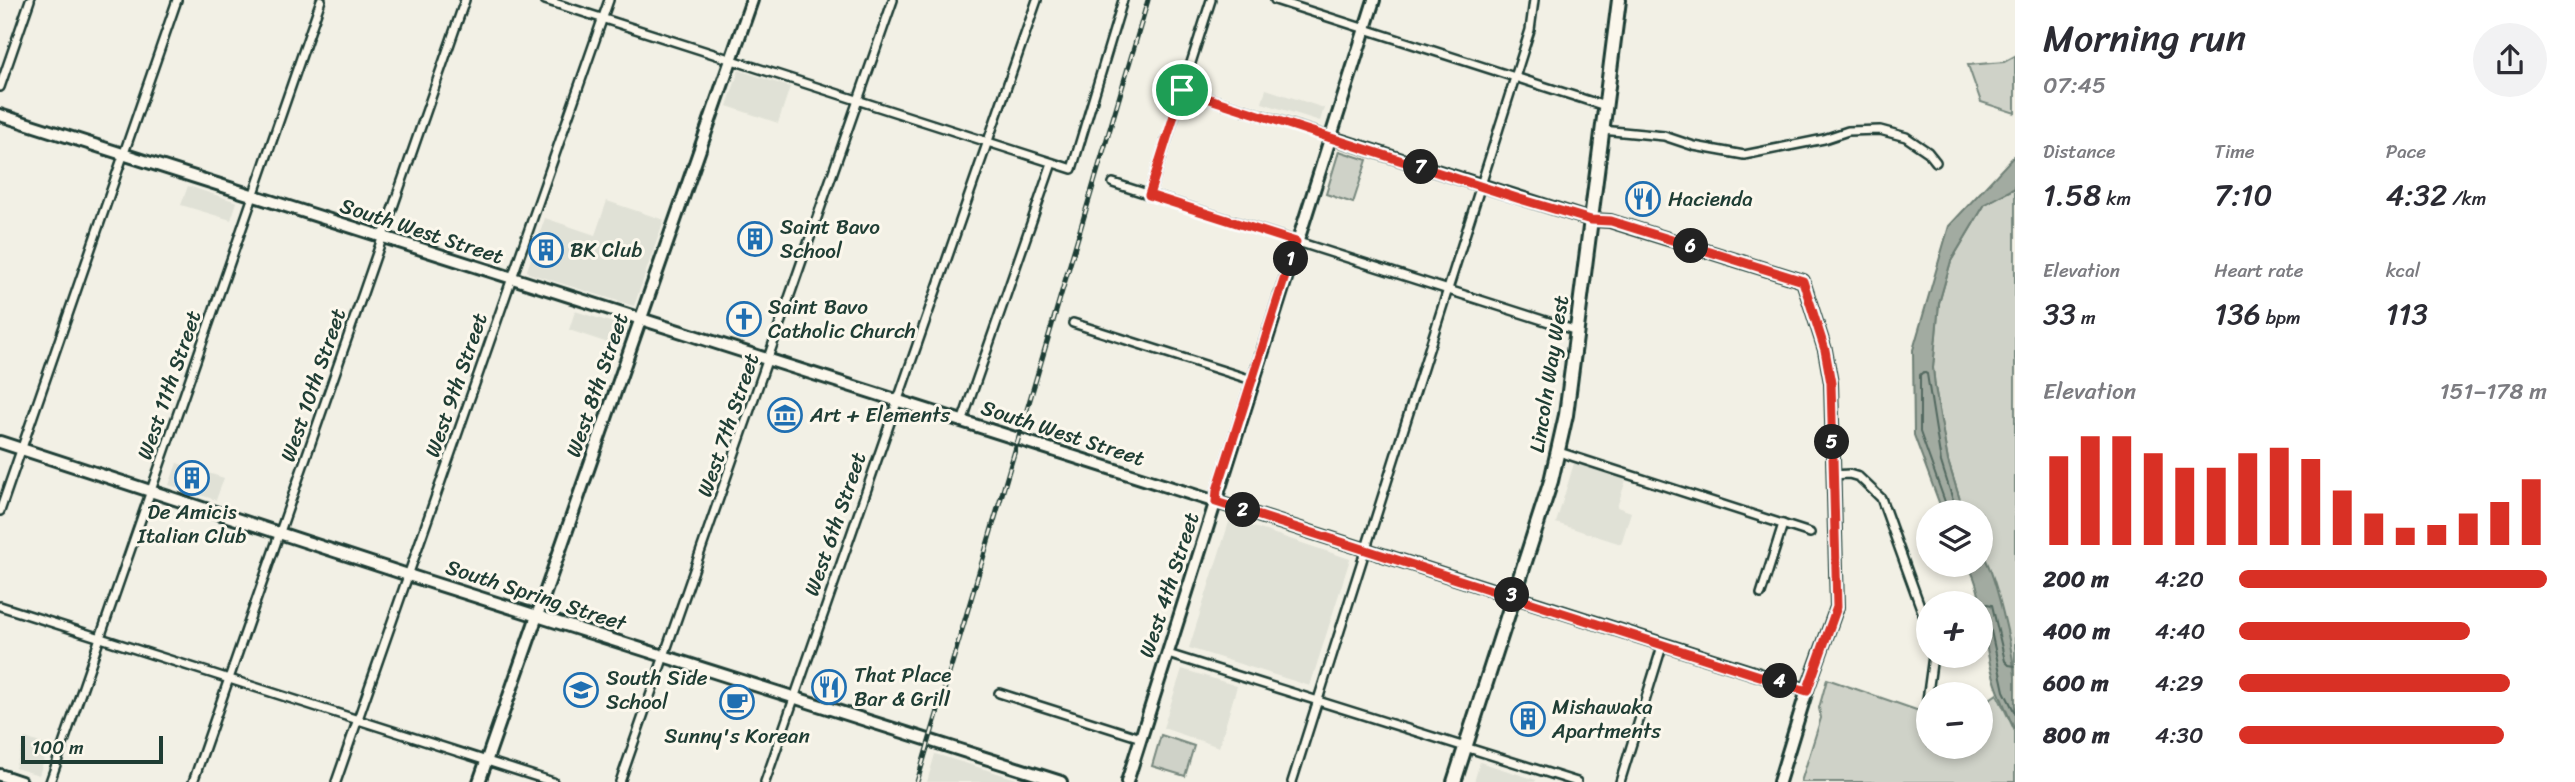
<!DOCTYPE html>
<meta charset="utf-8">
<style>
body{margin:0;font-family:Sriracha,sans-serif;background:#f2f2f3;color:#2b2b33;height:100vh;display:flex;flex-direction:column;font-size:26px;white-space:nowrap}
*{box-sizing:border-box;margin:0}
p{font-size:23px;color:#7c7c81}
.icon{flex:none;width:38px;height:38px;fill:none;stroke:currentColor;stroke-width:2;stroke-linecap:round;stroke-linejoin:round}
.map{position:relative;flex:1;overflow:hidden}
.panel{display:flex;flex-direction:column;background:#fff;width:560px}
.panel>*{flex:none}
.fabs{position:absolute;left:1916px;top:500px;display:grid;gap:14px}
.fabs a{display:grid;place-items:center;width:77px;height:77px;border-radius:50%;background:#fff;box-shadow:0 4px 10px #0003;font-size:35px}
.scale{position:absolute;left:21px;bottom:18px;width:142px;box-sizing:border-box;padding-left:7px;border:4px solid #1f3d34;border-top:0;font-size:19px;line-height:24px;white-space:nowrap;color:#1f3d34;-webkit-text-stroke:5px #fbf7ec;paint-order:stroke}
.pin{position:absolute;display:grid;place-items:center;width:60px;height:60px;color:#fff;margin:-30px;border:4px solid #fff;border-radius:50%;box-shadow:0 2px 7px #0007}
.km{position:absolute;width:35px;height:35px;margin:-18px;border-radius:50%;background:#222;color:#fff;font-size:19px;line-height:35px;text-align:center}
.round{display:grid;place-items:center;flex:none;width:74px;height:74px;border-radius:37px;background:#f2f2f3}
.overview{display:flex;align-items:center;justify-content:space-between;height:119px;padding:0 28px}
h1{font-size:38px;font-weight:600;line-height:52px}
.figures{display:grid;grid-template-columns:repeat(3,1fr);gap:10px;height:119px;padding:7px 28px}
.figures div{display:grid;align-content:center}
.figures b{font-size:30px;font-weight:600}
.figures small{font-size:19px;font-weight:400}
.figures p{font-size:19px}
.chart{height:196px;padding:14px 28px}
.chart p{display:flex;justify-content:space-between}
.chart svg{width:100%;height:126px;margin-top:7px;stroke:#d93025;stroke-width:6}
ul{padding:0 28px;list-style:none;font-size:23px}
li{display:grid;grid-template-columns:112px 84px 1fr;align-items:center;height:52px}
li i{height:18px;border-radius:9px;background:#d93025}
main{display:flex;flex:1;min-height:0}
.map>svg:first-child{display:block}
.built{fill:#e0e1d6}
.green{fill:#cfd2c8;stroke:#77887e;stroke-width:2}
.water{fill:#a2aba1;stroke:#6e7f75;stroke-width:2}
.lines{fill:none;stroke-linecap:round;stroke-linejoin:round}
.shore{stroke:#536960;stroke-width:2}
.street-casing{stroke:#1f3d34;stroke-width:12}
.secondary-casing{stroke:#1f3d34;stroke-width:16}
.primary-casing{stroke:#1f3d34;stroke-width:18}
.street{stroke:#fbf7ec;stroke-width:7}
.secondary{stroke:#fbf7ec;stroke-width:10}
.primary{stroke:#fbf7ec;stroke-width:12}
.rail-casing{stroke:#1f3d34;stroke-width:5}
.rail{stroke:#fbf7ec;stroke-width:2.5;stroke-dasharray:8;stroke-linecap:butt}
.route-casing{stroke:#fff;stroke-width:14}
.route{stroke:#d93025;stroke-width:9}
.labels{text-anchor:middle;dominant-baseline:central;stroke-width:6;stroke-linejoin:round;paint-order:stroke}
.poi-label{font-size:21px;fill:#1f3d34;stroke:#fbf7ec;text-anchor:start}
.street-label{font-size:21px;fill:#1f3d34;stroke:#fbf7ec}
</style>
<main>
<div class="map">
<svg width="2015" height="782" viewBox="0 0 2015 782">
<rect width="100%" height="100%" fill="#f2f0e5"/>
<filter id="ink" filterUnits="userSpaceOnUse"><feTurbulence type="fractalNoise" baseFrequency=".0143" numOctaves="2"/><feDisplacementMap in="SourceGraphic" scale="14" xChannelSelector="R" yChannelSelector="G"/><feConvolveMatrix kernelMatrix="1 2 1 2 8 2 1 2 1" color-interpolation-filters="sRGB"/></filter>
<g filter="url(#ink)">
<g class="built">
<path d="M739,70L790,87L778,123L727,106Z"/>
<path d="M1266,89L1324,108L1320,121L1262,103Z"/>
<path d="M188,186L237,202L231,220L181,205Z"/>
<path d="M607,201L664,220L634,306L528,273L527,270L545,218L595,235Z"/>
<path d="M575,311L626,327L620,347L569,330Z"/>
<path d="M177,463L224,478L216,500L169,485Z"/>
<path d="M1574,463L1626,480L1617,507L1631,512L1621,544L1556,523Z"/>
<path d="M1230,519L1350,559L1310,686L1189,648Z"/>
<path d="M1182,669L1237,686L1219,747L1163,728Z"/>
<path d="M25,738L49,746L39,775L15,768Z"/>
<path d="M935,754L1020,780L1025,782H927Z"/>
<path d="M1480,762L1536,780L1535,782H1474Z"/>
</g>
<g class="green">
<path d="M2015,56V113L1981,102L1968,65L2004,62Z"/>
<path d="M1339,151L1367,160L1353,203L1326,194Z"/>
<path d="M2015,188V676L2003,620L1984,554L1981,552V513H1964L1948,461L1935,387L1933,368L1939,303L1951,261L1985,204Z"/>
<path d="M1827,679L1928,714V747H1981V705L1997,694L2015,731V782H1801L1821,718L1819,708Z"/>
<path d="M1161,735L1194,746L1185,776L1152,766Z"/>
</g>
<g class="water">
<path d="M2015,155V188L1985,204L1951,261L1939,303L1933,368L1935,387L1948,461L1964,513H1943L1914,435L1913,350L1949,226Z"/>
<path d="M1981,552C1995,568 2013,653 2015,677C2015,695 2015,713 2015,731C2003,702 1992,681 1987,649C1981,621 1983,590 1968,565H1981Z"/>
</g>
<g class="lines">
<g class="shore">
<path d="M1949,513L1920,432V375L1923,372L1927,374L1941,462L1957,513"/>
<path d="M1981,610L1987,604L1992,605L2005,661L2009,665L2015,666"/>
<path d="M1981,625L1987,626L1991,631L2004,691L2015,713"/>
</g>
<g class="street-casing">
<g id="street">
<path d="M545,0L1072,169L1123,0"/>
<path d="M1275,0L1605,106"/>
<path d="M0,87L30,0"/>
<path d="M1182,90L1330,137"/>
<path d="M1602,130L1664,136L1694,146L1744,155L1824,139L1848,131L1880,130L1906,137L1928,152L1936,162"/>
<path d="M1113,183L1577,331"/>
<path d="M1149,195L1211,0"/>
<path d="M1073,323L1252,380"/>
<path d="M962,422L1052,163"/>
<path d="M1559,452L1810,533"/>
<path d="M1833,475L1849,474L1859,477L1881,498L1928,628"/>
<path d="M0,511L177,0"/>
<path d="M1761,594L1783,524"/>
<path d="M0,606L553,782"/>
<path d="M1168,654L1577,782"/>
<path d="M999,693L1141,738"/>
<path d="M1927,700L1933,656"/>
<path d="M50,782L321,0"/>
<path d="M193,782L465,0"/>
<path d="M336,782L609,0"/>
<path d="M620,782L893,0"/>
<path d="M765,782L1037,0"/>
<path d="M1292,782L1530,30L1534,0"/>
<path d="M1620,782L1663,643"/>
</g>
</g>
<g class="secondary-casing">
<g id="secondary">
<path d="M0,115L1807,690"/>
<path d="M1330,137L1591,220L1610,221L1803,281L1825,350L1831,383L1837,607L1807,690L1779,782"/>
<path d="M0,442L408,575L1061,782"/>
<path d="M0,775L21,782"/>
<path d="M479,782L752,0"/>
<path d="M1127,782L1374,0"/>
</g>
</g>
<g class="primary-casing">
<path id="primary" d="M1454,782L1551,481L1566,415L1619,0"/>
</g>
<use href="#street" class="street"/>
<use href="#secondary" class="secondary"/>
<use href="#primary" class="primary"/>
<g class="rail-casing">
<path id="rail" d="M917,782L1148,0"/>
</g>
<use href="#rail" class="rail"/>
</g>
</g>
<g class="lines" filter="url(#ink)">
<g class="route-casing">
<path id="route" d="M1182,90L1520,199L1591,220L1611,221L1803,281L1825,350L1831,383L1837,607L1807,691L1216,502L1217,490L1296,242L1149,195Z"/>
</g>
<use href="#route" class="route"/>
</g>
<defs>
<g id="restaurant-ring" transform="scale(1.75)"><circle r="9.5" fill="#fbf7ec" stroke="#1f6fb2" stroke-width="1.5"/><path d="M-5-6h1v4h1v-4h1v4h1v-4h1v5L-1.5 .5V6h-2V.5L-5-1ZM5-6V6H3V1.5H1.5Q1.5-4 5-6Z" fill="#1f6fb2"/></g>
<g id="building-ring" transform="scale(1.75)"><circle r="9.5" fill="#fbf7ec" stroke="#1f6fb2" stroke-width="1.5"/><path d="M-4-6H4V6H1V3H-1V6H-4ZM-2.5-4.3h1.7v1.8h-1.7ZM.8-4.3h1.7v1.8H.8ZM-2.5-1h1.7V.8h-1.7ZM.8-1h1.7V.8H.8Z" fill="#1f6fb2"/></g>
<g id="church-ring" transform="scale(1.75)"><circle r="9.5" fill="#fbf7ec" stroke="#1f6fb2" stroke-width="1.5"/><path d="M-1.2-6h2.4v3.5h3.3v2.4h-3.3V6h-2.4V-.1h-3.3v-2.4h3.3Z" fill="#1f6fb2"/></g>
<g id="museum-ring" transform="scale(1.75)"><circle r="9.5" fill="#fbf7ec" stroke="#1f6fb2" stroke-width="1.5"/><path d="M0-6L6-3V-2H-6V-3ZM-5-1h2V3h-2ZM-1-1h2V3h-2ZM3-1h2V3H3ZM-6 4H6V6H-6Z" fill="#1f6fb2"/></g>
<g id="school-ring" transform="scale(1.75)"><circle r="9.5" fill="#fbf7ec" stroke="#1f6fb2" stroke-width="1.5"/><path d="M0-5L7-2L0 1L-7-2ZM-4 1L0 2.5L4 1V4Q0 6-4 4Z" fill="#1f6fb2"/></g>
<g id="cafe-ring" transform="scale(1.75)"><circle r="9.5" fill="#fbf7ec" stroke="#1f6fb2" stroke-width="1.5"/><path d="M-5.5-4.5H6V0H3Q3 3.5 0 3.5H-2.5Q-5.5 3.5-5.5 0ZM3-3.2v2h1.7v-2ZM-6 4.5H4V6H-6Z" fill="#1f6fb2"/></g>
</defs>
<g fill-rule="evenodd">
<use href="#restaurant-ring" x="1643" y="199"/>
<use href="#building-ring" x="755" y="239"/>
<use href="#building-ring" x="546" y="250"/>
<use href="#church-ring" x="744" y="319"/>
<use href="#museum-ring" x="785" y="415"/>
<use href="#building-ring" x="192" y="478"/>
<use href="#restaurant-ring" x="829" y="687"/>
<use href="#school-ring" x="581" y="690"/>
<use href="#cafe-ring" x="737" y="702"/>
<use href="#building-ring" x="1528" y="719"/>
</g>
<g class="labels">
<g class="poi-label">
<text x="1668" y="199">Hacienda</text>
<text x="780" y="227">Saint Bavo<tspan x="780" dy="24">School</tspan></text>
<text x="570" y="250">BK Club</text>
<text x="768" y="307">Saint Bavo<tspan x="768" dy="24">Catholic Church</tspan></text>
<text x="810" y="415">Art + Elements</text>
<text x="192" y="512" text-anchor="middle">De Amicis<tspan x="192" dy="24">Italian Club</tspan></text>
<text x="854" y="675">That Place<tspan x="854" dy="24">Bar &amp; Grill</tspan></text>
<text x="606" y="678">South Side<tspan x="606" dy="24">School</tspan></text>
<text x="1552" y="707">Mishawaka<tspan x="1552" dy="24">Apartments</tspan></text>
<text x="737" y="736" text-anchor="middle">Sunny's Korean</text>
</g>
<g class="street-label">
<text transform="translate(422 231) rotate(18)">South West Street</text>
<text transform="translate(1549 374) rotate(-81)">Lincoln Way West</text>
<text transform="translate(169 385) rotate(-71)">West 11th Street</text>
<text transform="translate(313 385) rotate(-71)">West 10th Street</text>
<text transform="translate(456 385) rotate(-71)">West 9th Street</text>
<text transform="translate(597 385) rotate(-71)">West 8th Street</text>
<text transform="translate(728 425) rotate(-71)">West 7th Street</text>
<text transform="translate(1063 433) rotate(18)">South West Street</text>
<text transform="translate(835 524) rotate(-71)">West 6th Street</text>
<text transform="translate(1169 585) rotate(-72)">West 4th Street</text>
<text transform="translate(536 595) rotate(18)">South Spring Street</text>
</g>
</g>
</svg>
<div class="fabs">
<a><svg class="icon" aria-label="layers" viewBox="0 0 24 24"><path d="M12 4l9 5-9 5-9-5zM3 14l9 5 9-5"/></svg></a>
<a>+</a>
<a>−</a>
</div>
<div class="scale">100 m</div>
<div class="pin" style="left:1182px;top:90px;background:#1e9e55"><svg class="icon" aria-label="arrive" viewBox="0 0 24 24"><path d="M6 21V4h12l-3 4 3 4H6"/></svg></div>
<b class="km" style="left:1291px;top:259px">1</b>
<b class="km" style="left:1243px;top:510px">2</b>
<b class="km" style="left:1512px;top:595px">3</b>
<b class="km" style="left:1780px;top:681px">4</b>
<b class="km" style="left:1832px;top:442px">5</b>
<b class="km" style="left:1691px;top:246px">6</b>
<b class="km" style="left:1421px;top:167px">7</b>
</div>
<section class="panel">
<div class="overview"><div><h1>Morning run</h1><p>07:45</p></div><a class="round"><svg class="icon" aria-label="share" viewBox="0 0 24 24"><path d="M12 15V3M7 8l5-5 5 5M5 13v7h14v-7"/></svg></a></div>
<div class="figures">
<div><p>Distance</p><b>1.58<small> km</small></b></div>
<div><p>Time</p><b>7:10</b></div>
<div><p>Pace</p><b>4:32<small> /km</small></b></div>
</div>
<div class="figures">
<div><p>Elevation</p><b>33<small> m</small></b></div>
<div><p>Heart rate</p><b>136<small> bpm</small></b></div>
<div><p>kcal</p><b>113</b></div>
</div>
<div class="chart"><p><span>Elevation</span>151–178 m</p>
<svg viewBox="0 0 160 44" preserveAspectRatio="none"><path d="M5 44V13M15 44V6M25 44V6M35 44V12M45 44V17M55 44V17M65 44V12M75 44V10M85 44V14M95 44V25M105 44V33M115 44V38M125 44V37M135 44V33M145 44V29M155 44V21"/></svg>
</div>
<ul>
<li><b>200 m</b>4:20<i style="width:100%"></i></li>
<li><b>400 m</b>4:40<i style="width:75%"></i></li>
<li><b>600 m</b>4:29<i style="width:88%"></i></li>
<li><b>800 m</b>4:30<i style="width:86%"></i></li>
</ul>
</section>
</main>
